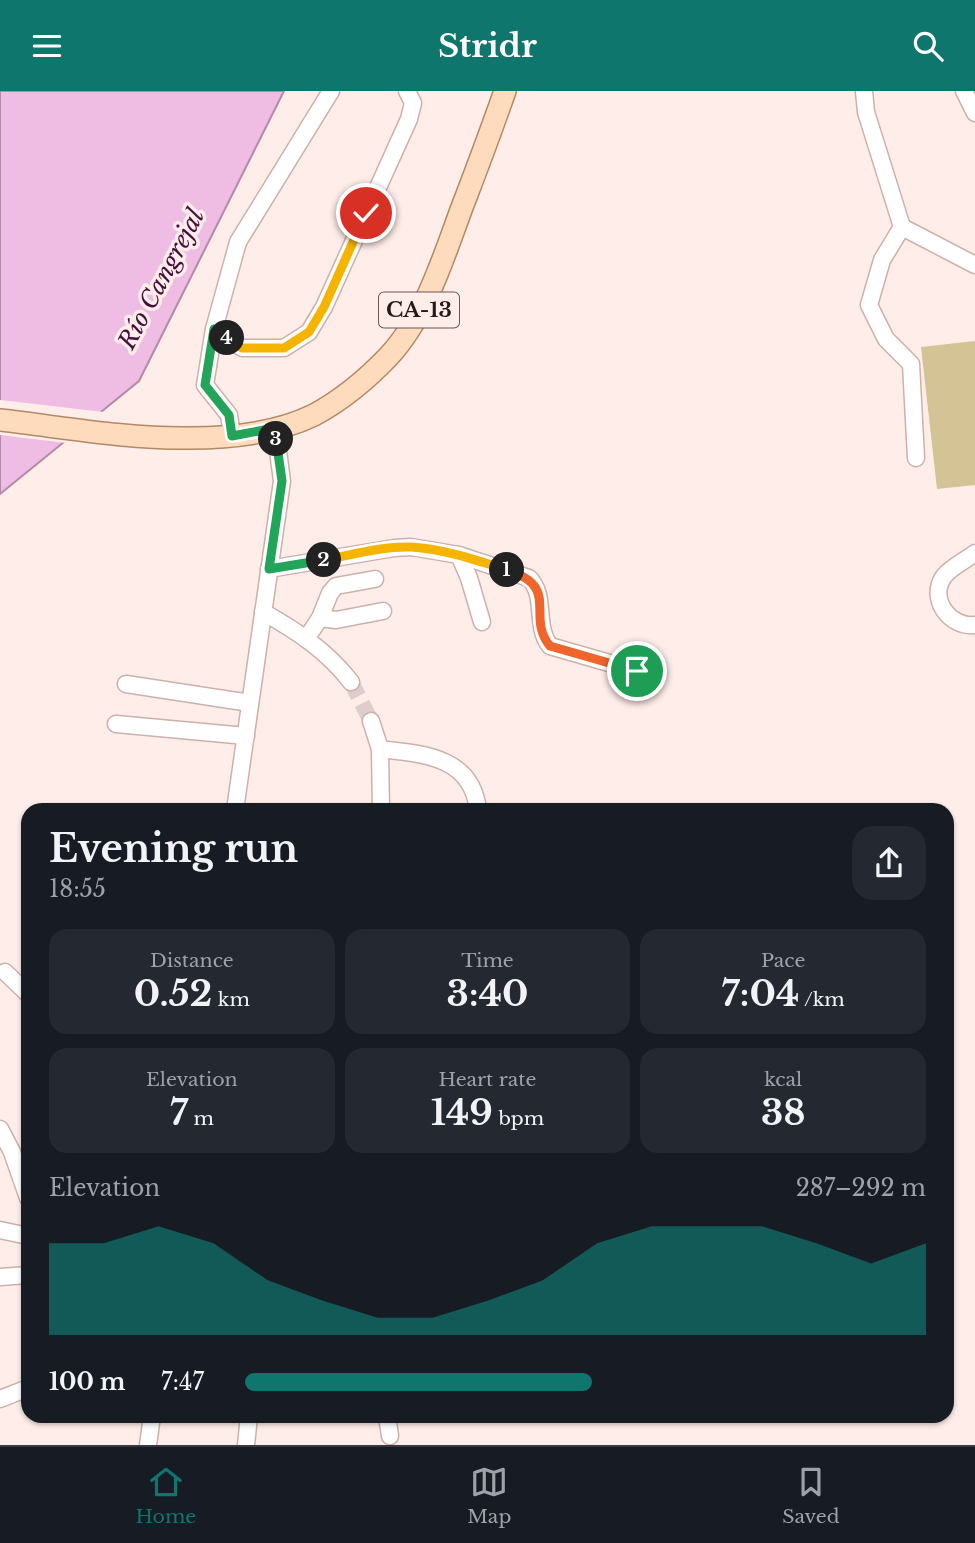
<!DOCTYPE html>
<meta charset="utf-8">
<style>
body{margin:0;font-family:"Libre Baskerville",serif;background:#242831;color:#f1f3f6;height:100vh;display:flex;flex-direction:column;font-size:26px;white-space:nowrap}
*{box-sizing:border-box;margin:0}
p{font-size:23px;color:#9ea1a6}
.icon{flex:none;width:38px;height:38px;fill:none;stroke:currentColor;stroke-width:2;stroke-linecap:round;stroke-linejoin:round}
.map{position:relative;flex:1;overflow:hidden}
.side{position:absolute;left:21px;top:712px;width:933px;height:620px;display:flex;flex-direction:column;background:#171b24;border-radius:21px;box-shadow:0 2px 5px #0004}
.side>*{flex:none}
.pin{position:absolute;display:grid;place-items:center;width:60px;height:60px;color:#fff;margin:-30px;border:4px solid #fff;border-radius:50%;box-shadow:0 2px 7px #0007}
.km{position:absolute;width:35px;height:35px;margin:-18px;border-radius:50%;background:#222;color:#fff;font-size:19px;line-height:35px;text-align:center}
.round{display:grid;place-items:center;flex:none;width:74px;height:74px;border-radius:21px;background:#242831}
.head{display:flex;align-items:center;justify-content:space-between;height:119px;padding:0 28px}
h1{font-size:38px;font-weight:700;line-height:52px}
.metrics{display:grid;grid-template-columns:repeat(3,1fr);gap:10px;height:119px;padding:7px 28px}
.metrics div{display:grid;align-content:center;border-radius:18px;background:#242831;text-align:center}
.metrics b{font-size:35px;font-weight:700}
.metrics small{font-size:19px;font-weight:400}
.metrics p{font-size:19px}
.chart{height:196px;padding:14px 28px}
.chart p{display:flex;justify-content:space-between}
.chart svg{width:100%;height:126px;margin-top:7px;fill:#0f766e;opacity:.7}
ul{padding:0 28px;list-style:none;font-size:23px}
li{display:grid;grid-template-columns:112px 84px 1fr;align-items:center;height:52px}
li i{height:18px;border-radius:9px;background:#0f766e}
header{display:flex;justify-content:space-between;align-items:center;height:91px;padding:0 28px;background:#0f766e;color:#fff;font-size:32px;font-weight:700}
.tab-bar{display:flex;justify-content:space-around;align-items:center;height:98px;border-top:2px solid #363941;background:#171b24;font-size:19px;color:#9ea1a6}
.tab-bar a{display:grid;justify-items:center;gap:4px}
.tab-bar .selected{color:#0f766e}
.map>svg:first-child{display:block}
.green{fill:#d4c495}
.water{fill:#efbce3;stroke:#b28ba6;stroke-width:2}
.pier{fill:#ffede9}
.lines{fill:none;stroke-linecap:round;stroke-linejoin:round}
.minor-tunnel{stroke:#decdca;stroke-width:16;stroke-dasharray:16 8;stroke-linecap:butt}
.minor-casing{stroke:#ccb1aa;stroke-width:19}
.major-casing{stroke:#b28865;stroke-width:24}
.minor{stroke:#fff;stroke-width:16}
.major{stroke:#fedbbc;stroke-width:21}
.split-1-casing{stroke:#fff;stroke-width:14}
.split-2-casing{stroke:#fff;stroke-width:14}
.split-3-casing{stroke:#fff;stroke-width:14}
.split-4-casing{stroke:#fff;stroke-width:14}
.split-5-casing{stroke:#fff;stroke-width:14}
.split-1{stroke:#f0652b;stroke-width:9}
.split-2{stroke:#f5b400;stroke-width:9}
.split-3{stroke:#22a559;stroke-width:9}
.split-4{stroke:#22a559;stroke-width:9}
.split-5{stroke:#f5b400;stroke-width:9}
.labels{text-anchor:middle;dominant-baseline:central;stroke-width:7;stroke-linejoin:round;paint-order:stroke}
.shield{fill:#ffede9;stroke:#665956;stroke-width:2}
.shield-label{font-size:21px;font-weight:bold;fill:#241a17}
.water-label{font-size:24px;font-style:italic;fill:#480d3f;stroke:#ffede9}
</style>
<header><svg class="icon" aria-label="menu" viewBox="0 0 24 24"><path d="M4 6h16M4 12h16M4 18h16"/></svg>Stridr<svg class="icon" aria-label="search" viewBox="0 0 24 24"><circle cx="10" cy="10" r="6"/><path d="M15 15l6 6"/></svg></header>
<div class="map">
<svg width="975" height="1354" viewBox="0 0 975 1354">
<rect width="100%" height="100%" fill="#ffede9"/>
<path class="green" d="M975,250V394L937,398L921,256Z"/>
<path class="water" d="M0,0H284L139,290L0,403Z"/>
<path class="pier" d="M0,309L104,321L66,352L0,344Z"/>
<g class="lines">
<path class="minor-tunnel" d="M351,591L371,630"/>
<g class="minor-casing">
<g id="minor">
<path d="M864,0L866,21L902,136L882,169L869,214L886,248L911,273L916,367"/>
<path d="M964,0L975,22"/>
<path d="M902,136L975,174"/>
<path d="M214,238L242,257H284L309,241L324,216L409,28L413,12L407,0"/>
<path d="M232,345L229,324L205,294L214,238L238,151L331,0"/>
<path d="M975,462C966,469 951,476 944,485C928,508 950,537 975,534"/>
<path d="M459,464L469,487L482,531"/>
<path d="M269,478L394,457L411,456L459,464L529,487C547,505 534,535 550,555L637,580"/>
<path d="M263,521C297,540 327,560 351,591"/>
<path d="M320,527L336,529L383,520"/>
<path d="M306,548L320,527L330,502L336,495L375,488"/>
<path d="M126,593L250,612"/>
<path d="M371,630L380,658L381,719"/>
<path d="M116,633L246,645"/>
<path d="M380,658C425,663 472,666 478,719"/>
<path d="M235,719L282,390L275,337"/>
<path d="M5,881L28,903"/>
<path d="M0,1038L12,1061L28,1107"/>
<path d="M0,1139L28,1145"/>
<path d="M0,1186L28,1184"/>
<path d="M0,1308L28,1297"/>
<path d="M387,1325L390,1345"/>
<path d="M148,1354L152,1325"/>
<path d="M246,1354L249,1325"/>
</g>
</g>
<g class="major-casing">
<path id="major" d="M0,329C62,336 127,348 190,347C230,347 277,342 314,324C340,310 368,287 389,265C425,226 443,168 461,119C476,80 491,40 505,0"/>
</g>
<use href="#minor" class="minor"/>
<use href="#major" class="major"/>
</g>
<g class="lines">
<g class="split-1-casing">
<path id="split-1" d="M507,479C562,496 525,525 550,555L637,580"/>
</g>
<g class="split-2-casing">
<path id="split-2" d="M324,469C352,464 382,455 411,456C444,458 476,469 507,479"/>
</g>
<g class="split-3-casing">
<path id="split-3" d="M276,348L282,390L269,478L324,469"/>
</g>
<g class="split-4-casing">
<path id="split-4" d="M227,247L214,238L205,294L229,324L232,345L275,337L276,348"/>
</g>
<g class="split-5-casing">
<path id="split-5" d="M227,247L242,257H284L309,241L324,216L366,122"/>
</g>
<use href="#split-1" class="split-1"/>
<use href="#split-2" class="split-2"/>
<use href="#split-3" class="split-3"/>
<use href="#split-4" class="split-4"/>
<use href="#split-5" class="split-5"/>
</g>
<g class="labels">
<rect class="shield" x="379" y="201.5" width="80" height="35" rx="5"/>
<g class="shield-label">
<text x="419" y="219">CA-13</text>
</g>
<g class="water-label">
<text transform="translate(161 188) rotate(-62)">Río Cangrejal</text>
</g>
</g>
</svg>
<div class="pin" style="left:637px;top:580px;background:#1e9e55"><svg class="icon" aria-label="arrive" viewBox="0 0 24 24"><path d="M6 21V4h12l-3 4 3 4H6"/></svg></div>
<div class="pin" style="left:366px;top:122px;background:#d93025"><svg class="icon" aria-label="check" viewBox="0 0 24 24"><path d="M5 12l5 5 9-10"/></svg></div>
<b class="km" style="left:507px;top:479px">1</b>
<b class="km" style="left:324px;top:469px">2</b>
<b class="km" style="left:276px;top:348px">3</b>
<b class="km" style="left:227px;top:247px">4</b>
<section class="side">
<div class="head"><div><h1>Evening run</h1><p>18:55</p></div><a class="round"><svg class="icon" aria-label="share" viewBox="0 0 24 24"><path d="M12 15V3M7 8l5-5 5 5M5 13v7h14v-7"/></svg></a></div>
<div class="metrics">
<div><p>Distance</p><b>0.52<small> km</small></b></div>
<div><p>Time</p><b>3:40</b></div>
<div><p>Pace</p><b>7:04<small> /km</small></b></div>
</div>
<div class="metrics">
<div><p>Elevation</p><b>7<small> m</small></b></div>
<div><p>Heart rate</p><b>149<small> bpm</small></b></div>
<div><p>kcal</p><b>38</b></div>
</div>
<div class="chart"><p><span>Elevation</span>287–292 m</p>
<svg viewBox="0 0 160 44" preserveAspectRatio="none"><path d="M0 44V12L10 12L20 6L30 12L40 25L50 32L60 38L70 38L80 32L90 25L100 12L110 6L120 6L130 6L140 12L150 19L160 12V44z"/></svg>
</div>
<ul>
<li><b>100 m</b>7:47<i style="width:51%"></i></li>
</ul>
</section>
</div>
<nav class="tab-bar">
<a class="selected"><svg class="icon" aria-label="home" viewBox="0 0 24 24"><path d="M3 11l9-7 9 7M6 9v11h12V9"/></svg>Home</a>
<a><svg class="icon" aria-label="map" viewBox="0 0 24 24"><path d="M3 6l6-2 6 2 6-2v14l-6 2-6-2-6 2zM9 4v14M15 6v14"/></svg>Map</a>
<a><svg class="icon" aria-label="saved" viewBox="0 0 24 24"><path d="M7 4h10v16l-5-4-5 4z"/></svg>Saved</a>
</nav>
